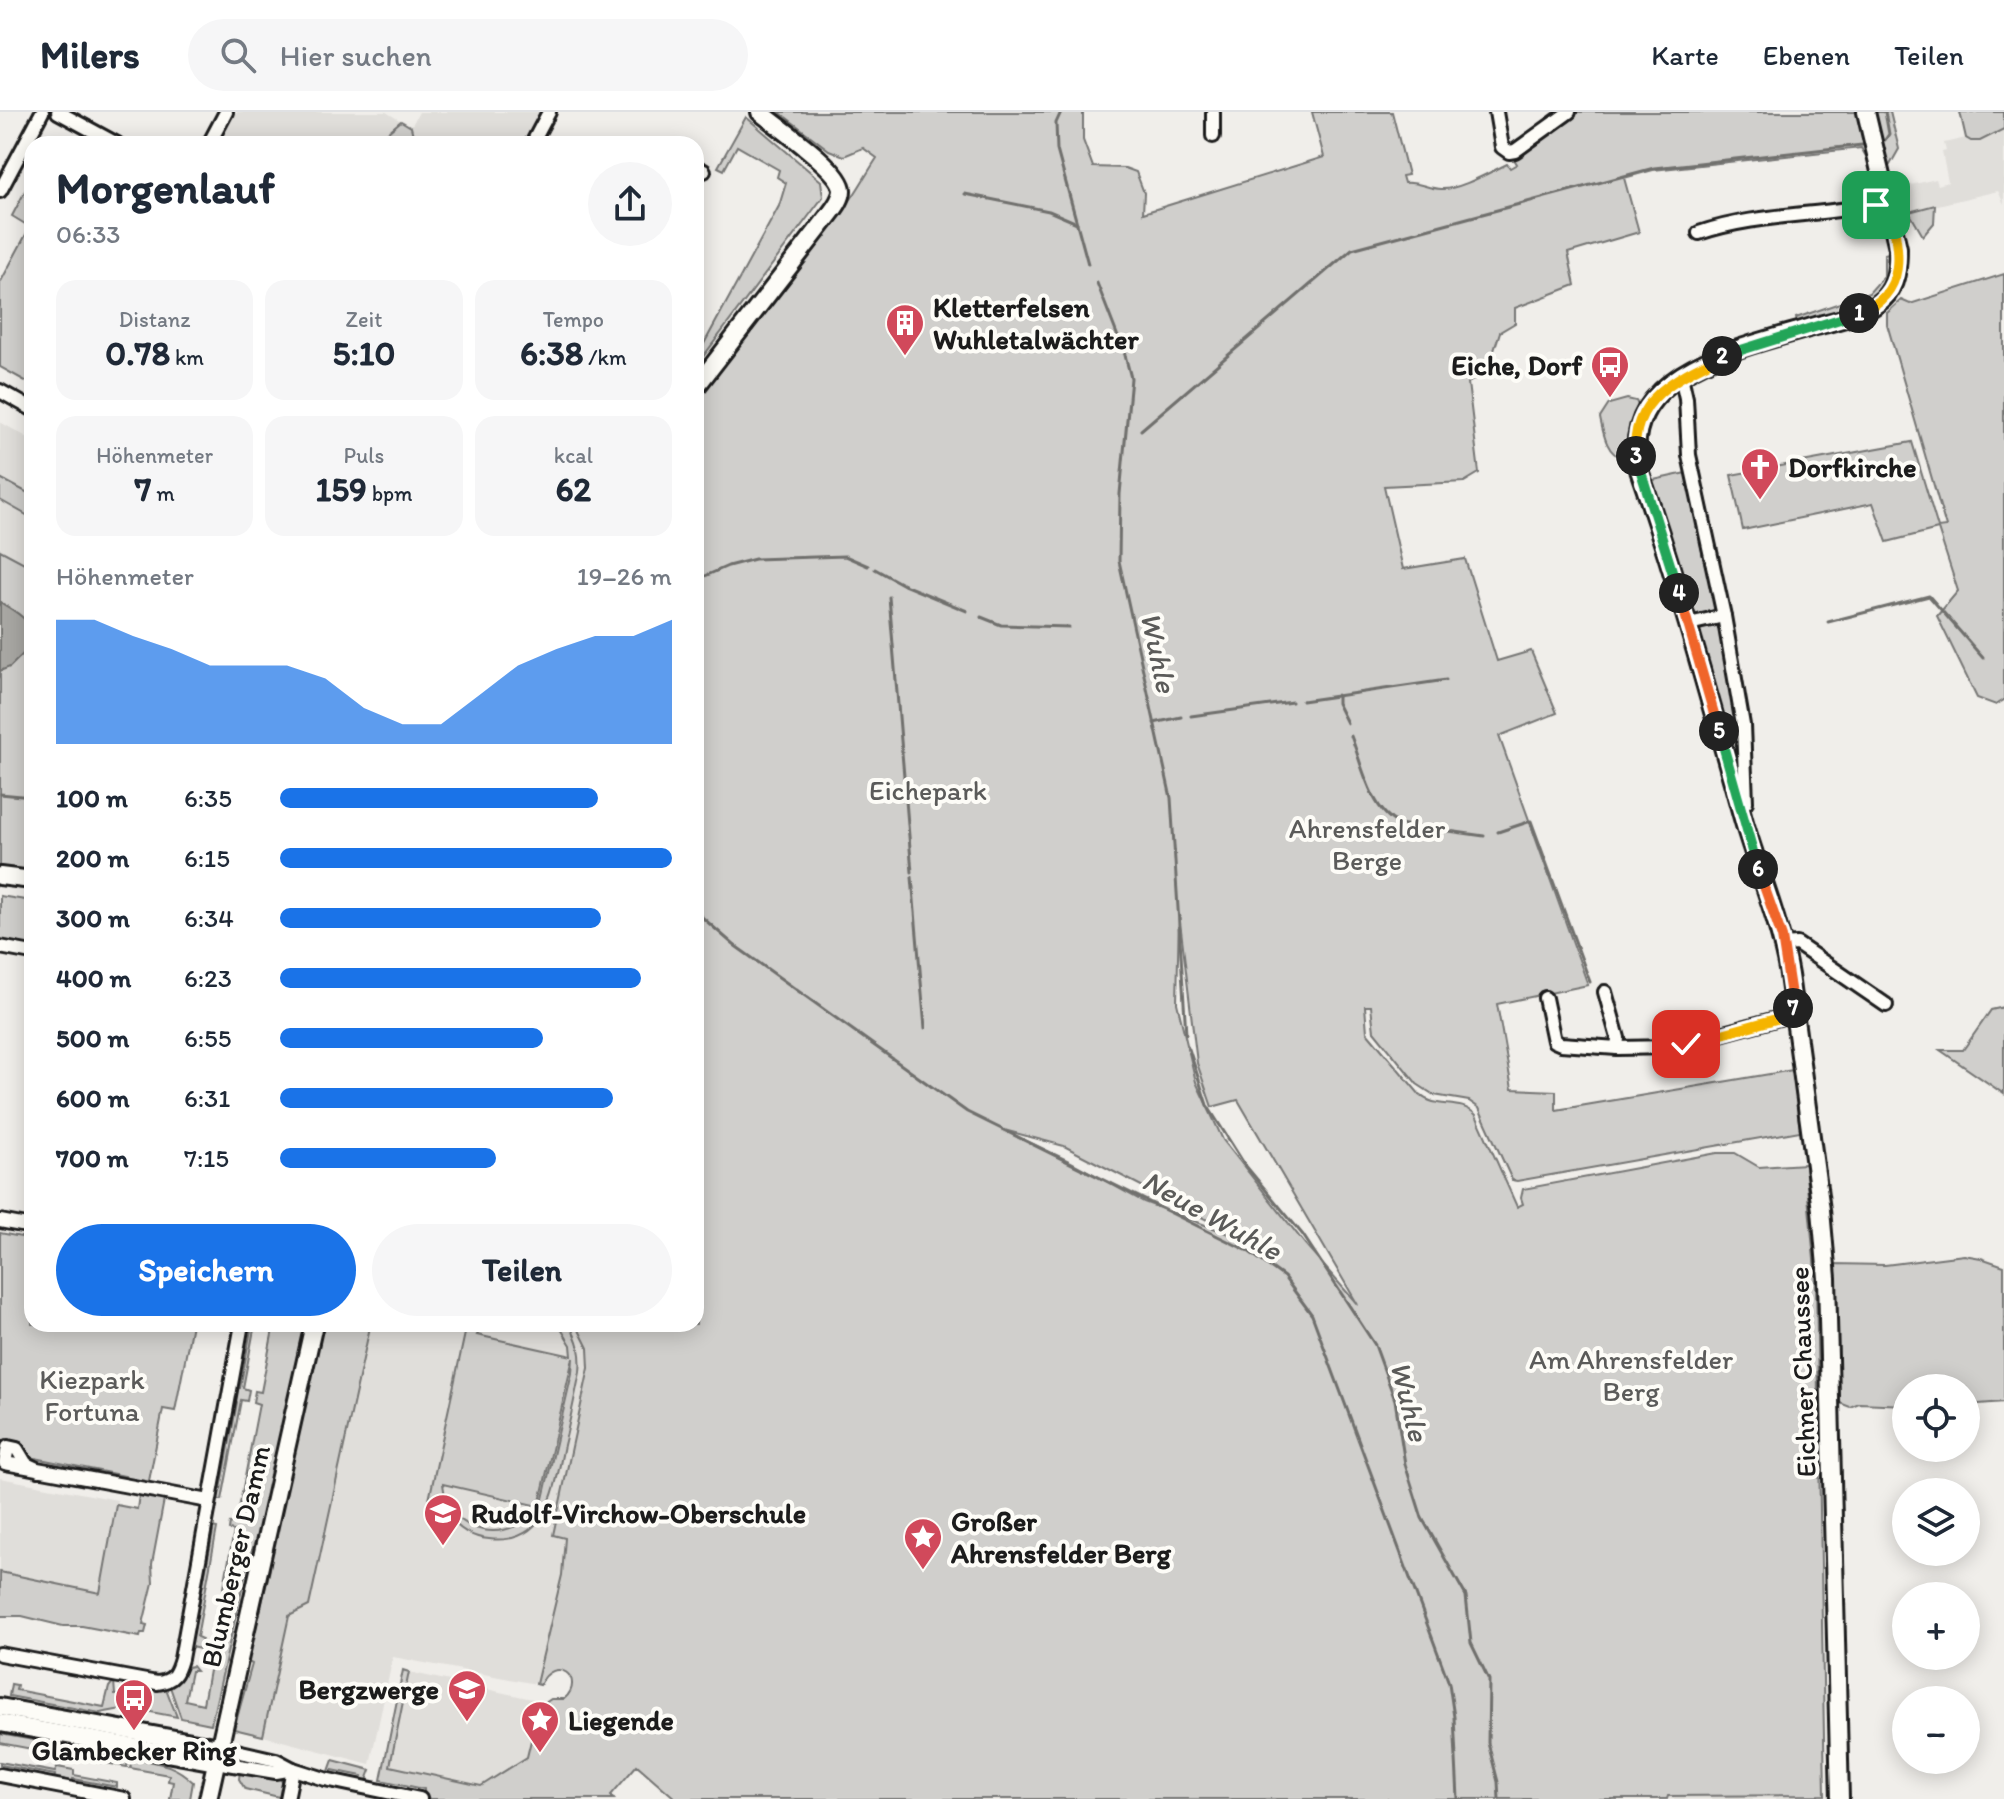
<!DOCTYPE html>
<html lang="de">
<meta charset="utf-8">
<style>
body{margin:0;font-family:Itim,sans-serif;background:#f6f6f7;color:#1f2937;height:100vh;display:flex;flex-direction:column;font-size:30px;white-space:nowrap}
*{box-sizing:border-box;margin:0}
p{font-size:26px;color:#747a83}
.icon{flex:none;width:44px;height:44px;fill:none;stroke:currentColor;stroke-width:2;stroke-linecap:round;stroke-linejoin:round}
.map{position:relative;flex:1;overflow:hidden}
.side{position:absolute;left:24px;top:24px;width:680px;height:1196px;display:flex;flex-direction:column;background:#fff;border-radius:24px;box-shadow:0 4px 20px #0003}
.side>*{flex:none}
.fabs{position:absolute;left:1892px;top:1262px;display:grid;gap:16px}
.fabs a{display:grid;place-items:center;width:88px;height:88px;border-radius:50%;background:#fff;box-shadow:0 4px 20px #0003;font-size:40px}
.pin{position:absolute;display:grid;place-items:center;width:68px;height:68px;color:#fff;margin:-34px;border-radius:16px;box-shadow:0 4px 12px #0006}
.km{position:absolute;width:40px;height:40px;margin:-20px;border-radius:50%;background:#222;color:#fff;font-size:22px;line-height:40px;text-align:center}
.round{display:grid;place-items:center;flex:none;width:84px;height:84px;border-radius:42px;background:#f6f6f7}
.head{display:flex;align-items:center;justify-content:space-between;height:136px;padding:0 32px}
h1{font-size:44px;font-weight:800;line-height:60px}
.stats{display:grid;grid-template-columns:repeat(3,1fr);gap:12px;height:136px;padding:8px 32px}
.stats div{display:grid;align-content:center;border-radius:20px;background:#f6f6f7;text-align:center}
.stats b{font-size:34px;font-weight:800}
.stats small{font-size:22px;font-weight:400}
.stats p{font-size:22px}
.chart{height:224px;padding:16px 32px}
.chart p{display:flex;justify-content:space-between}
.chart svg{width:100%;height:144px;margin-top:8px;fill:#1a73e8;opacity:.7}
.primary-button{display:flex;gap:16px;margin-top:auto;padding:16px 32px}
.primary-button a{flex:1;height:92px;border-radius:48px;background:#1a73e8;color:#fff;font-size:32px;font-weight:800;line-height:92px;text-align:center}
.primary-button a+a{background:#f6f6f7;color:#1f2937}
ul{padding:0 32px;list-style:none;font-size:26px}
li{display:grid;grid-template-columns:128px 96px 1fr;align-items:center;height:60px}
li i{height:20px;border-radius:10px;background:#1a73e8}
header{display:flex;align-items:center;gap:48px;box-sizing:border-box;height:112px;padding:0 40px;background:#fff;border-bottom:2px solid #e0e1e3}
header strong{font-size:38px}
nav{display:flex;gap:44px;margin-inline-start:auto;font-size:28px}
.search{width:560px;height:72px;background:#f6f6f7;display:flex;align-items:center;gap:20px;box-sizing:border-box;padding:0 28px;border-radius:44px;color:#747a83;font-size:30px}
.map>svg:first-child{display:block}
.built{fill:#e0deda}
.green{fill:#d0cfcc;stroke:#767674;stroke-width:2;fill-rule:evenodd}
.water{fill:#a8a7a3;stroke:#706f6d;stroke-width:2}
.lines{fill:none;stroke-linecap:round;stroke-linejoin:round}
.stream{stroke:#706f6d;stroke-width:3}
.minor-casing{stroke:#1c1c1c;stroke-width:18}
.major-casing{stroke:#1c1c1c;stroke-width:22}
.minor{stroke:#fdfcf7;stroke-width:12}
.major{stroke:#fdfcf7;stroke-width:16}
.split-1-casing{stroke:#fff;stroke-width:16}
.split-2-casing{stroke:#fff;stroke-width:16}
.split-3-casing{stroke:#fff;stroke-width:16}
.split-4-casing{stroke:#fff;stroke-width:16}
.split-5-casing{stroke:#fff;stroke-width:16}
.split-6-casing{stroke:#fff;stroke-width:16}
.split-7-casing{stroke:#fff;stroke-width:16}
.split-8-casing{stroke:#fff;stroke-width:16}
.split-1{stroke:#f5b400;stroke-width:10}
.split-2{stroke:#22a559;stroke-width:10}
.split-3{stroke:#f5b400;stroke-width:10}
.split-4{stroke:#22a559;stroke-width:10}
.split-5{stroke:#f0652b;stroke-width:10}
.split-6{stroke:#22a559;stroke-width:10}
.split-7{stroke:#f0652b;stroke-width:10}
.split-8{stroke:#f5b400;stroke-width:10}
.labels{text-anchor:middle;dominant-baseline:central;stroke-width:8;stroke-linejoin:round;paint-order:stroke}
.poi-label{font-size:28px;font-weight:bold;fill:#1c1c1c;stroke:#fdfcf7;text-anchor:start}
.park-label{font-size:28px;fill:#5b5b5a;stroke:#fdfcf7}
.street-label{font-size:28px;fill:#1c1c1c;stroke:#fdfcf7}
.water-label{font-size:30px;font-style:italic;fill:#5b5b59;stroke:#fdfcf7}
</style>
<header>
<strong>Milers</strong>
<div class="search"><svg class="icon" aria-label="search" viewBox="0 0 24 24"><circle cx="10" cy="10" r="6"/><path d="M15 15l6 6"/></svg>Hier suchen</div>
<nav><a>Karte</a><a>Ebenen</a><a>Teilen</a></nav>
</header>
<div class="map">
<svg width="2004" height="1687" viewBox="0 0 2004 1687">
<rect width="100%" height="100%" fill="#f0eeea"/>
<filter id="ink" filterUnits="userSpaceOnUse"><feTurbulence type="fractalNoise" baseFrequency=".0125" numOctaves="2"/><feDisplacementMap in="SourceGraphic" scale="16" xChannelSelector="R" yChannelSelector="G"/><feConvolveMatrix kernelMatrix="1 2 1 2 8 2 1 2 1" color-interpolation-filters="sRGB"/></filter>
<g filter="url(#ink)">
<g class="built">
<path d="M236,0H386L401,9L381,26L360,32H219Z"/>
<path d="M419,0H544L526,32H415L411,15Z"/>
<path d="M2004,17V92L1998,79L1908,100L1902,75L1936,67L1938,73L1948,70L1942,40L1946,39L1944,31L1966,26L1980,29Z"/>
<path d="M0,310L32,328V455L0,438Z"/>
<path d="M368,1212H576L588,1236L589,1256L554,1423L565,1426L562,1463L536,1572L393,1545L370,1652L263,1624L289,1504L309,1494L370,1215Z"/>
<path d="M0,1366L117,1388L101,1481L0,1460Z"/>
<path d="M409,1560L532,1587L530,1593L539,1595L527,1645L481,1674L390,1654Z"/>
<path d="M1825,1683V1687H1667V1684Z"/>
</g>
<g class="green">
<path d="M779,0H1083V28L1093,55L1125,56L1136,60L1144,81L1143,101L1324,45L1312,0H1392L1408,63L1402,64L1404,71C1417,69 1428,77 1441,77C1459,78 1490,60 1507,52L1510,56L1517,52L1514,47L1578,0H1861L1879,84L1870,88L1876,82L1867,46L1861,36L1653,58L1624,66L1639,120L1568,141L1575,173L1515,196V211L1500,220L1487,260L1468,271L1479,361L1464,370L1384,374L1403,457L1465,447L1497,549L1531,539L1557,601L1499,624L1588,873L1497,892L1512,977L1556,979V998L1793,958L1800,1019L1517,1069L1512,1068L1479,996L1469,989L1434,983L1417,972L1374,919L1371,894H1365L1367,920L1420,983C1437,998 1460,986 1476,1003L1517,1095L1523,1092L1521,1086L1523,1077L1717,1041H1735L1759,1055L1805,1052L1816,1169L1825,1683L1668,1684L1667,1687H676L637,1653L611,1683L614,1687H430L424,1683V1677L381,1668L403,1558L409,1560L390,1654L481,1674L527,1645L539,1595L551,1587H564C587,1567 555,1541 540,1573L536,1572L562,1463L565,1426L553,1423L589,1256L588,1236L576,1212H696V287L829,112C851,93 861,70 877,46L863,36L844,44L829,38ZM1179,801L1197,951L1212,995L1238,988L1358,1193L1305,1132L1223,1028L1196,970L1177,891ZM1004,1018L1064,1034L1248,1129L1144,1090L1071,1050Z"/>
<path d="M1871,0H1890L1899,37L1890,53L1884,50Z"/>
<path d="M1960,0H2004V17L1980,29H1971L1966,26Z"/>
<path d="M746,5L821,69L823,85L696,254V238L700,239L779,94L786,71L777,65L779,58L737,34L724,58L718,55Z"/>
<path d="M401,9L411,15L415,32H361L381,26Z"/>
<path d="M32,66V265L29,271L0,255V171L30,115L12,104Z"/>
<path d="M1935,93L1934,111L1923,124L1909,100Z"/>
<path d="M1893,140C1891,150 1891,163 1886,171C1870,200 1826,204 1797,211L1796,206L1869,181L1884,164V142Z"/>
<path d="M2004,162V588L1996,593L1977,586L1937,504L1958,479L1938,417L1887,430L1873,391L1743,418L1731,363L1912,330L1938,416L1946,415L1887,212V201L1901,188L1910,192Z"/>
<path d="M1627,287L1636,289L1639,295C1634,307 1630,339 1623,345C1607,344 1603,320 1600,306L1609,292Z"/>
<path d="M1686,361L1704,449L1716,491L1714,498L1700,505L1691,501L1649,369Z"/>
<path d="M0,366L32,383V406L0,388Z"/>
<path d="M0,438L32,455V761L0,757Z"/>
<path d="M1721,510L1737,595L1742,677L1698,522C1703,512 1710,511 1721,510Z"/>
<path d="M0,784L32,789V835L0,830Z"/>
<path d="M2004,895V982L1940,938H1963L1991,898Z"/>
<path d="M0,1121L32,1127V1212H192L175,1299L163,1297L148,1374L125,1370V1364L30,1345L21,1330L4,1328L0,1339Z"/>
<path d="M1964,1143L1981,1146L2004,1154V1290L1966,1293V1276H1906V1293L1859,1291L1850,1295L1840,1291L1834,1152L1885,1153Z"/>
<path d="M252,1212H255L243,1276L249,1278L247,1289L241,1288L222,1388H219L214,1382L221,1377L237,1290L232,1285L234,1276H240Z"/>
<path d="M274,1212H306L260,1414L247,1454L211,1612L181,1606L169,1572L183,1556L192,1554L196,1559H191L185,1588L203,1592L234,1419L229,1418L230,1411L236,1412L259,1292L253,1290L255,1279L261,1280Z"/>
<path d="M322,1212H368L370,1215L309,1494L289,1504L263,1624L234,1617L252,1552L248,1550L270,1457L274,1420Z"/>
<path d="M467,1212H484L477,1223L572,1244L571,1233L558,1212H569C578,1228 582,1241 580,1260C575,1284 570,1309 564,1333C555,1376 548,1434 489,1427C464,1425 448,1408 439,1386L437,1389L429,1388ZM573,1246L572,1261L542,1391C514,1435 448,1426 443,1372L539,1394Z"/>
<path d="M139,1383L164,1388L152,1452L153,1471L143,1512L147,1513L145,1521H141L140,1525L82,1514H63L22,1504H0V1460L100,1481L116,1393L137,1397Z"/>
<path d="M212,1415L217,1416L197,1525L202,1527L200,1537L186,1534L187,1524L193,1523L213,1420Z"/>
<path d="M114,1569L115,1583H123L124,1571L141,1574L136,1597L127,1596L100,1601L9,1584L11,1572L17,1573L16,1578L104,1595L109,1575Z"/>
<path d="M144,1574H165L177,1605L140,1598Z"/>
<path d="M0,1622L129,1645L127,1655L0,1631Z"/>
<path d="M132,1646C158,1651 173,1651 193,1670L190,1687H170L173,1670L168,1669L169,1663L130,1656Z"/>
<path d="M333,1648L371,1658L366,1671L361,1670L362,1664L332,1658L330,1664L328,1662Z"/>
<path d="M0,1650L55,1660L57,1655L74,1658V1663L117,1671V1675L73,1667L72,1672L54,1669L55,1663L0,1653Z"/>
<path d="M240,1658L278,1664L285,1674L283,1686L245,1677L239,1667Z"/>
</g>
<path class="water" d="M0,490C20,502 35,509 31,534L10,555L0,559Z"/>
<g class="lines">
<g class="stream">
<path d="M1061,0L1056,11L1057,38L1088,152"/>
<path d="M1885,0L1889,22L1885,28"/>
<path d="M965,82L1049,99L1077,111"/>
<path d="M1097,171L1125,243L1131,266L1120,382L1119,449L1171,686L1186,922"/>
<path d="M1141,318L1352,137L1654,56L1862,33"/>
<path d="M875,457L904,473L967,499"/>
<path d="M696,468L728,454L755,447L845,444L868,454"/>
<path d="M889,485L912,760"/>
<path d="M981,505L1001,513L1069,515"/>
<path d="M1828,510L1929,484L1983,546"/>
<path d="M1337,583V591L1347,611"/>
<path d="M1302,589L1446,568"/>
<path d="M1191,604L1292,590"/>
<path d="M1154,611L1181,605"/>
<path d="M1351,624C1362,652 1370,698 1399,712L1484,724"/>
<path d="M0,682L32,685"/>
<path d="M1498,720L1531,709L1590,870"/>
<path d="M912,765L925,916"/>
<path d="M696,800L734,833L967,1000L1248,1139L1284,1165L1312,1203L1449,1571L1454,1605L1458,1687"/>
<path d="M1189,937L1207,993L1245,1053L1303,1123L1375,1233L1395,1288L1405,1352L1422,1406L1466,1484L1471,1531L1489,1568L1488,1631L1498,1670L1499,1687"/>
</g>
<g class="minor-casing">
<g id="minor">
<path d="M58,0L117,32"/>
<path d="M1496,0L1502,35L1509,40L1515,39L1569,0"/>
<path d="M1213,24V0"/>
<path d="M209,32L226,0"/>
<path d="M532,32L549,0"/>
<path d="M700,57L704,59"/>
<path d="M0,79L42,0"/>
<path d="M1699,121C1760,100 1826,105 1888,89"/>
<path d="M1681,264L1686,286L1689,343L1724,504L1743,613L1746,690"/>
<path d="M0,279L32,297"/>
<path d="M1689,512L1724,504"/>
<path d="M1784,833L1797,832L1886,893"/>
<path d="M0,835L32,841"/>
<path d="M1605,880L1618,926L1617,936"/>
<path d="M1545,886L1554,929L1561,932L1617,936L1672,935L1794,902"/>
<path d="M0,1109L32,1115"/>
<path d="M39,1358L26,1352L17,1337L8,1335L5,1351L209,1389"/>
<path d="M0,1542L157,1571C174,1569 177,1561 181,1547L242,1212"/>
<path d="M219,1635L276,1648L293,1657L325,1667L420,1687"/>
<path d="M216,1650L276,1660L293,1657"/>
<path d="M0,1663L124,1687"/>
<path d="M287,1687L293,1657"/>
</g>
</g>
<g class="major-casing">
<g id="major">
<path d="M696,275L827,106C833,98 842,88 842,78C842,58 777,14 760,0"/>
<path d="M0,764L32,768"/>
<path d="M0,1595L219,1635"/>
<path d="M0,1611L216,1650"/>
<path d="M208,1687L314,1212"/>
<path d="M1840,1687L1827,1166L1821,1098L1789,863C1780,810 1759,761 1744,710C1711,592 1679,474 1639,358C1617,259 1744,235 1816,214C1838,208 1866,203 1883,187C1897,174 1898,153 1898,136L1866,0"/>
</g>
</g>
<use href="#minor" class="minor"/>
<use href="#major" class="major"/>
</g>
</g>
<g class="lines" filter="url(#ink)">
<g class="split-1-casing">
<path id="split-1" d="M1859,201C1912,179 1898,134 1888,89L1876,93"/>
</g>
<g class="split-2-casing">
<path id="split-2" d="M1722,244L1859,201"/>
</g>
<g class="split-3-casing">
<path id="split-3" d="M1636,344C1629,287 1679,264 1722,244"/>
</g>
<g class="split-4-casing">
<path id="split-4" d="M1636,344L1679,481"/>
</g>
<g class="split-5-casing">
<path id="split-5" d="M1679,481L1719,619"/>
</g>
<g class="split-6-casing">
<path id="split-6" d="M1719,619L1758,757"/>
</g>
<g class="split-7-casing">
<path id="split-7" d="M1758,757L1782,825L1793,896"/>
</g>
<g class="split-8-casing">
<path id="split-8" d="M1686,932L1794,902L1793,896"/>
</g>
<use href="#split-1" class="split-1"/>
<use href="#split-2" class="split-2"/>
<use href="#split-3" class="split-3"/>
<use href="#split-4" class="split-4"/>
<use href="#split-5" class="split-5"/>
<use href="#split-6" class="split-6"/>
<use href="#split-7" class="split-7"/>
<use href="#split-8" class="split-8"/>
</g>
<defs>
<g id="building-pin" transform="scale(2)"><path d="M0 17L-7.5 6A9.5 9.5 0 1 1 7.5 6Z" fill="#d1495b" stroke="#fdfcf7"/><path d="M-4-6H4V6H1V3H-1V6H-4ZM-2.5-4.3h1.7v1.8h-1.7ZM.8-4.3h1.7v1.8H.8ZM-2.5-1h1.7V.8h-1.7ZM.8-1h1.7V.8H.8Z" fill="#fff"/></g>
<g id="bus-pin" transform="scale(2)"><path d="M0 17L-7.5 6A9.5 9.5 0 1 1 7.5 6Z" fill="#d1495b" stroke="#fdfcf7"/><path d="M-5-6H5V4H4V6H2V4H-2V6H-4V4H-5ZM-3.5-4V0h7V-4ZM-3.5 1.2v1.5H-2V1.2ZM2 1.2v1.5H3.5V1.2Z" fill="#fff"/></g>
<g id="church-pin" transform="scale(2)"><path d="M0 17L-7.5 6A9.5 9.5 0 1 1 7.5 6Z" fill="#d1495b" stroke="#fdfcf7"/><path d="M-1.2-6h2.4v3.5h3.3v2.4h-3.3V6h-2.4V-.1h-3.3v-2.4h3.3Z" fill="#fff"/></g>
<g id="school-pin" transform="scale(2)"><path d="M0 17L-7.5 6A9.5 9.5 0 1 1 7.5 6Z" fill="#d1495b" stroke="#fdfcf7"/><path d="M0-5L7-2L0 1L-7-2ZM-4 1L0 2.5L4 1V4Q0 6-4 4Z" fill="#fff"/></g>
<g id="sight-pin" transform="scale(2)"><path d="M0 17L-7.5 6A9.5 9.5 0 1 1 7.5 6Z" fill="#d1495b" stroke="#fdfcf7"/><path d="M0-6L1.8-2.2L6-1.7L2.9 1.2L3.7 5.4L0 3.3L-3.7 5.4L-2.9 1.2L-6-1.7L-1.8-2.2Z" fill="#fff"/></g>
</defs>
<g fill-rule="evenodd">
<use href="#building-pin" x="905" y="211"/>
<use href="#bus-pin" x="1610" y="253"/>
<use href="#church-pin" x="1760" y="355"/>
<use href="#school-pin" x="443" y="1401"/>
<use href="#sight-pin" x="923" y="1425"/>
<use href="#school-pin" x="467" y="1577"/>
<use href="#bus-pin" x="134" y="1586"/>
<use href="#sight-pin" x="540" y="1608"/>
</g>
<g class="labels">
<g class="poi-label">
<text x="933" y="195">Kletterfelsen<tspan x="933" dy="32">Wuhletalwächter</tspan></text>
<text x="1582" y="253" text-anchor="end">Eiche, Dorf</text>
<text x="1788" y="355">Dorfkirche</text>
<text x="471" y="1401">Rudolf-Virchow-Oberschule</text>
<text x="951" y="1409">Großer<tspan x="951" dy="32">Ahrensfelder Berg</tspan></text>
<text x="439" y="1577" text-anchor="end">Bergzwerge</text>
<text x="568" y="1608">Liegende</text>
<text x="134" y="1638" text-anchor="middle">Glambecker Ring</text>
</g>
<g class="park-label">
<text x="928" y="678">Eichepark</text>
<text x="1367" y="716">Ahrensfelder<tspan x="1367" dy="32">Berge</tspan></text>
<text x="1631" y="1247">Am Ahrensfelder<tspan x="1631" dy="32">Berg</tspan></text>
<text x="92" y="1267">Kiezpark<tspan x="92" dy="32">Fortuna</tspan></text>
</g>
<g class="street-label">
<text transform="translate(1802 1260) rotate(-92)">Eichner Chaussee</text>
<text transform="translate(235 1444) rotate(-77)">Blumberger Damm</text>
</g>
<g class="water-label">
<text transform="translate(1159 540) rotate(78)">Wuhle</text>
<text transform="translate(1212 1103) rotate(29)">Neue Wuhle</text>
<text transform="translate(1410 1289) rotate(76)">Wuhle</text>
</g>
</g>
</svg>
<div class="fabs">
<a><svg class="icon" aria-label="locate" viewBox="0 0 24 24"><circle cx="12" cy="12" r="6"/><path d="M12 2v4M12 18v4M2 12h4M18 12h4"/></svg></a>
<a><svg class="icon" aria-label="layers" viewBox="0 0 24 24"><path d="M12 4l9 5-9 5-9-5zM3 14l9 5 9-5"/></svg></a>
<a>+</a>
<a>−</a>
</div>
<div class="pin" style="left:1876px;top:93px;background:#1e9e55"><svg class="icon" aria-label="arrive" viewBox="0 0 24 24"><path d="M6 21V4h12l-3 4 3 4H6"/></svg></div>
<div class="pin" style="left:1686px;top:932px;background:#d93025"><svg class="icon" aria-label="check" viewBox="0 0 24 24"><path d="M5 12l5 5 9-10"/></svg></div>
<b class="km" style="left:1859px;top:201px">1</b>
<b class="km" style="left:1722px;top:244px">2</b>
<b class="km" style="left:1636px;top:344px">3</b>
<b class="km" style="left:1679px;top:481px">4</b>
<b class="km" style="left:1719px;top:619px">5</b>
<b class="km" style="left:1758px;top:757px">6</b>
<b class="km" style="left:1793px;top:896px">7</b>
<section class="side">
<div class="head"><div><h1>Morgenlauf</h1><p>06:33</p></div><a class="round"><svg class="icon" aria-label="share" viewBox="0 0 24 24"><path d="M12 15V3M7 8l5-5 5 5M5 13v7h14v-7"/></svg></a></div>
<div class="stats">
<div><p>Distanz</p><b>0.78<small> km</small></b></div>
<div><p>Zeit</p><b>5:10</b></div>
<div><p>Tempo</p><b>6:38<small> /km</small></b></div>
</div>
<div class="stats">
<div><p>Höhenmeter</p><b>7<small> m</small></b></div>
<div><p>Puls</p><b>159<small> bpm</small></b></div>
<div><p>kcal</p><b>62</b></div>
</div>
<div class="chart"><p><span>Höhenmeter</span>19–26 m</p>
<svg viewBox="0 0 160 44" preserveAspectRatio="none"><path d="M0 44V6L10 6L20 11L30 15L40 20L50 20L60 20L70 24L80 33L90 38L100 38L110 29L120 20L130 15L140 11L150 11L160 6V44z"/></svg>
</div>
<ul>
<li><b>100 m</b>6:35<i style="width:81%"></i></li>
<li><b>200 m</b>6:15<i style="width:100%"></i></li>
<li><b>300 m</b>6:34<i style="width:82%"></i></li>
<li><b>400 m</b>6:23<i style="width:92%"></i></li>
<li><b>500 m</b>6:55<i style="width:67%"></i></li>
<li><b>600 m</b>6:31<i style="width:85%"></i></li>
<li><b>700 m</b>7:15<i style="width:55%"></i></li>
</ul>
<div class="primary-button"><a>Speichern</a><a>Teilen</a></div>
</section>
</div>
